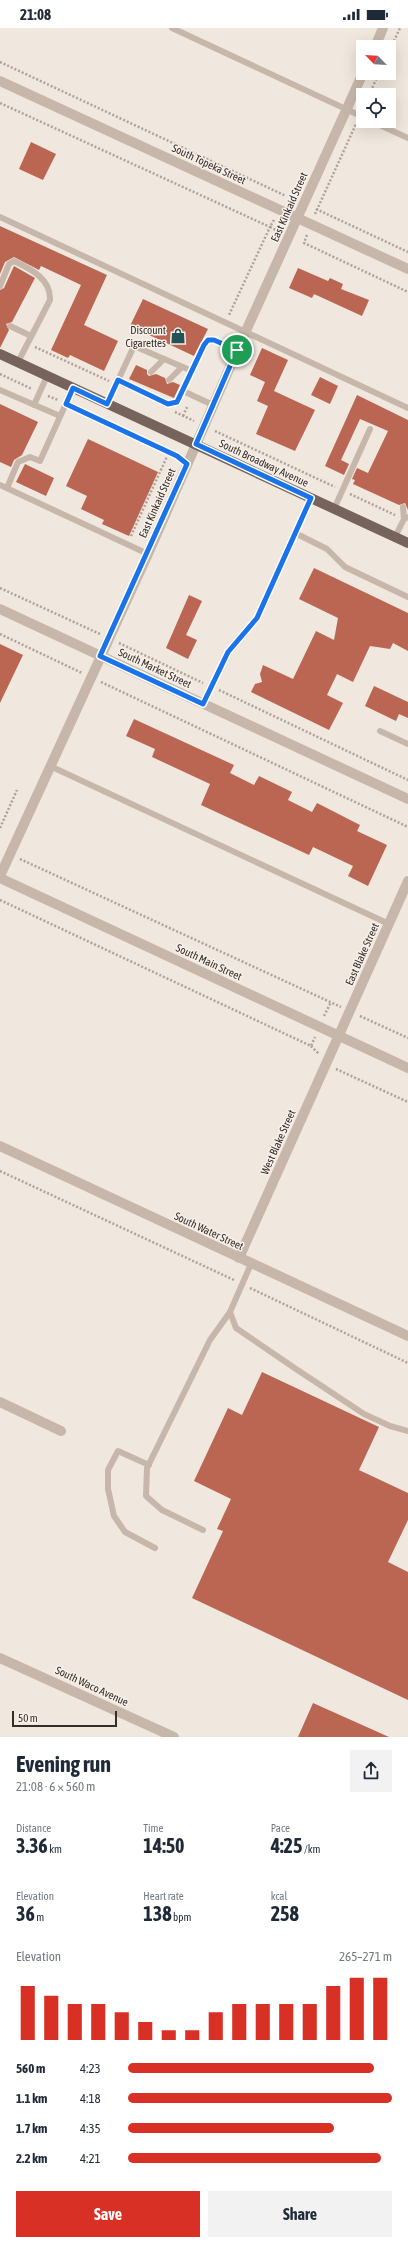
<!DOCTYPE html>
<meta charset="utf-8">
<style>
body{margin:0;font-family:"Asap Condensed",sans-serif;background:#f2f2f3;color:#1f2937;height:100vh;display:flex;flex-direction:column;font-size:15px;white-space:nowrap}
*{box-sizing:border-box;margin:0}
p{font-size:13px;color:#747a83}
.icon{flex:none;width:22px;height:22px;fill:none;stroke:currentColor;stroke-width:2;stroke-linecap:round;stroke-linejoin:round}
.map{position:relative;height:1709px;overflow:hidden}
.details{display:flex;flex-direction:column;background:#fff;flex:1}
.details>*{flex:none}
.needle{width:26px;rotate:295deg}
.tools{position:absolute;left:356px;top:12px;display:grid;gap:8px}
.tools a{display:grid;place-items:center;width:40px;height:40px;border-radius:0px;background:#fff;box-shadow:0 4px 16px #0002;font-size:20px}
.scale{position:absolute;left:12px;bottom:10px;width:105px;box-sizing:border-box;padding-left:4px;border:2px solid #362d2a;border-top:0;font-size:11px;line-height:14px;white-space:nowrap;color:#362d2a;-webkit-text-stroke:3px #f8f1ea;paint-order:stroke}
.pin{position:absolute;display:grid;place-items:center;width:34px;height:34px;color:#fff;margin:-17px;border:2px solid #fff;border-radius:50%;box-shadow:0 1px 4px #0007}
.round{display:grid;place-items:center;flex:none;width:42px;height:42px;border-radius:0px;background:#f2f2f3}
.head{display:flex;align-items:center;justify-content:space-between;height:68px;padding:0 16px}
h1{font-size:22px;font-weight:700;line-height:30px}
.figures{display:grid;grid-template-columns:repeat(3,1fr);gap:6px;height:68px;padding:4px 16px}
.figures div{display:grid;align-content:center}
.figures b{font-size:20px;font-weight:700}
.figures small{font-size:11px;font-weight:400}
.figures p{font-size:11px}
.chart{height:112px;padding:8px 16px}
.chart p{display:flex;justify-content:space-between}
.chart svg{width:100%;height:72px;margin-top:4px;stroke:#d93025;stroke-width:6}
.cta{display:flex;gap:8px;margin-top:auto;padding:8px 16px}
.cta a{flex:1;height:46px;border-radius:0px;background:#d93025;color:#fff;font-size:16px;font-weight:700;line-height:46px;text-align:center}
.cta a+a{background:#f2f2f3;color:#1f2937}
ul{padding:0 16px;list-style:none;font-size:13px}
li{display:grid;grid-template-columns:64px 48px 1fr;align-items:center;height:30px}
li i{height:10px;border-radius:5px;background:#d93025}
.status{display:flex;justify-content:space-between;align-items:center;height:28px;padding:0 20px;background:#fff;direction:ltr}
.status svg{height:11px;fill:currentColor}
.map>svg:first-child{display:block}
.building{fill:#bb6652}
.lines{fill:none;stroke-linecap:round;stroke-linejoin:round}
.path{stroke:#b3a195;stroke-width:2.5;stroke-dasharray:2 2;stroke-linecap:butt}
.lane{stroke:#c7b7ab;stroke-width:6}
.street{stroke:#c7b7ab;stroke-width:10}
.primary{stroke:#76645c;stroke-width:10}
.route-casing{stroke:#fff;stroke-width:8}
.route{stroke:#1a73e8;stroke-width:5}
.labels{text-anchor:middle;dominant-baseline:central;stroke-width:3;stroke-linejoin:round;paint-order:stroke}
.street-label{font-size:11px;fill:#362d2a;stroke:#f8f1ea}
.poi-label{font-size:11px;fill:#362d2a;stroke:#f8f1ea;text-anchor:end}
</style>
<div class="status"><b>21:08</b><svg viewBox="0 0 49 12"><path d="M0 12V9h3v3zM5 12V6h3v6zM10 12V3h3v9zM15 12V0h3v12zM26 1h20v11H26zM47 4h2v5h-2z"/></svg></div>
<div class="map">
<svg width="408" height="1709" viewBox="0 0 408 1709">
<rect width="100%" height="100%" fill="#f0e7de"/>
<g class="building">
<path d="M31,114L56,126L43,152L19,141Z"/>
<path d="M0,198L107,247L84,297L118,313L104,343L70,327L68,330L51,322L81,257L41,238L39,242L14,229L5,234L0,246Z"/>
<path d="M14,238L35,250L12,294L6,296L9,302L0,320V262L4,260Z"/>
<path d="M298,240L328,253L330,250L343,256L341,261L369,272L362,288L314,266L312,270L289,260Z"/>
<path d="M143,271L208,301L194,328L130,298Z"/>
<path d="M262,320L288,332L274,363L315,382L295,423L256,406L268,378L257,373L265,354L250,347Z"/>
<path d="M136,337L147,342V346L149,348L156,346L165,350L167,356L173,354L180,357L174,370L129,351Z"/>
<path d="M320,349L338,358L330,376L311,367Z"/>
<path d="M357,367L408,392V482L405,475L399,477L353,456L355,452L352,451L357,440L368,445L388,403L360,391L341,432L349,436L344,447L325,438Z"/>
<path d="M0,376L38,394L22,427L14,432L11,439L0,434Z"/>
<path d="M88,411L158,444L129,508L102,496L104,492L81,481L87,468L66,458Z"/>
<path d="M25,436L54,450L46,468L16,454Z"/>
<path d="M314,540L408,585V623L393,615L390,621L370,618L353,654L337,646L327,667L343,675L329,702L251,664L255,656L262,654L260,646L263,637L293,651L316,603L334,612L338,590L299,571Z"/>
<path d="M189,567L202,573L186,607L197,612L188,631L166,620Z"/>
<path d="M0,616L23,627L0,675Z"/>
<path d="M374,658L408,674V690L399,686L396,693L365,678Z"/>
<path d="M134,691L234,737L230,745L254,757L259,748L292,764L288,772L312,784L317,775L360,797L357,803L387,817L368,858L348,848L353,838L313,819L309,827L201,777L210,756L152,729L155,721L126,708Z"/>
<path d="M262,1344L379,1399L359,1442L408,1465V1492L388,1534L408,1544V1672L192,1570L223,1503L217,1501L231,1471L194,1453L228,1380L242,1387Z"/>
<path d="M313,1675L389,1709H298Z"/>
</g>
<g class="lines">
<g class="path">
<path d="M389,24L400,0"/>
<path d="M0,34L286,168"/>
<path d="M369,67L379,45"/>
<path d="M0,75L270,199L229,287"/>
<path d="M316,181L408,224"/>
<path d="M315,186L356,96"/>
<path d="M274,192L270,199L279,204"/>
<path d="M307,207L304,215L408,264"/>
<path d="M35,319L109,353"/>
<path d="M0,346L32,361"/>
<path d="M48,368L58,372"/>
<path d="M73,380L179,430"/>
<path d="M175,384L194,393"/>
<path d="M183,388L187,379"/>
<path d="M215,403L335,459"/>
<path d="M350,466L395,487"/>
<path d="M131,508L169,424"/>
<path d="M0,560L100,606"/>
<path d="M0,606L82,645"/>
<path d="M119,615L203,655"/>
<path d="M101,654L408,799"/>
<path d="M219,662L408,752"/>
<path d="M0,800L17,762"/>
<path d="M20,831L341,979"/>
<path d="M0,872L311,1018L315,1009"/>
<path d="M324,988L331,974"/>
<path d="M360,988L408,1010"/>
<path d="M311,1018L319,1026"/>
<path d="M336,1041L408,1074"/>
<path d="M0,1143L234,1252"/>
<path d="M250,1260L408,1335"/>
</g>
<g class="lane">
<path d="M172,0L363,89"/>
<path d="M371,93L408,110"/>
<path d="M0,189L408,380"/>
<path d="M0,258L9,236L14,233C31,241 51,251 50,272L18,334"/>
<path d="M10,298L31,308"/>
<path d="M151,344L164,331"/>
<path d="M169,352L182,339"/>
<path d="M118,353L168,376L177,374L204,317L208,312H214L237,322"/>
<path d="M0,362L60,388"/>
<path d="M183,363L213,377"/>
<path d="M107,376L134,318L192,343"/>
<path d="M34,377L47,348"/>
<path d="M0,457L148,526"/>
<path d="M7,460L18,434L30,429L40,433L73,360"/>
<path d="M403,479L404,491"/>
<path d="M334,481L370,401"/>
<path d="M295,505L327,521L345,539L408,569"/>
<path d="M395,509L404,491L408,489"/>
<path d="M203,676L228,624L257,591L311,470"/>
<path d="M380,703L408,716"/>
<path d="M50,738L389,896"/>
<path d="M230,1284L236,1300L296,1341L364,1386L390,1398L408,1403"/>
<path d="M149,1437L118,1423L108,1442V1461L114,1488L125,1504L155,1520"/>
<path d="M203,1502L162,1482L146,1468L147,1440L210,1312L230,1284L251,1236"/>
</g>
<g class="street">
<path d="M375,19L383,0"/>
<path d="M0,53L408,241"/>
<path d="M0,581L408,771"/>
<path d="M0,848L148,526L245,305L363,45"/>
<path d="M0,850L408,1040"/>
<path d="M0,1118L408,1308"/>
<path d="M239,1230L408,853"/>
<path d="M0,1374L61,1403"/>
<path d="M0,1630L174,1709"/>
</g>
<path class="primary" d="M0,326L408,515"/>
</g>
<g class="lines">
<g class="route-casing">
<path id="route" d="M208,312H214L237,322L196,416L311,470L257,590L228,624L203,676L100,628L187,436L177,428L66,376L73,360L107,376L118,352L168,376L177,374L204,317Z"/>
</g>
<use href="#route" class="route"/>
</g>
<defs>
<g id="shop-bare" transform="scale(1.2)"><path d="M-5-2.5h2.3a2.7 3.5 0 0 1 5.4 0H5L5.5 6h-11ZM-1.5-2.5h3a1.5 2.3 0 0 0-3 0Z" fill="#235354" stroke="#f8f1ea" stroke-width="2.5" paint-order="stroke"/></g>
</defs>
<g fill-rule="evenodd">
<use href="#shop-bare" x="178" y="308"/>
</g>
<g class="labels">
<g class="street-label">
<text transform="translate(209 136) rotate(25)">South Topeka Street</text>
<text transform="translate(289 179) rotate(-66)">East Kinkaid Street</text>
<text transform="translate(264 435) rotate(25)">South Broadway Avenue</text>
<text transform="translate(157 475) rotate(-66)">East Kinkaid Street</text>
<text transform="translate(155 640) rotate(25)">South Market Street</text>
<text transform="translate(362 926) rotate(-66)">East Blake Street</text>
<text transform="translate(209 934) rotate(25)">South Main Street</text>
<text transform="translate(278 1114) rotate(-66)">West Blake Street</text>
<text transform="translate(209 1203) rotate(25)">South Water Street</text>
<text transform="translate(92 1658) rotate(25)">South Waco Avenue</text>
</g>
<g class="poi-label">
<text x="166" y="302">Discount<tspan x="166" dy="13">Cigarettes</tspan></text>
</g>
</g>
</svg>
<div class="tools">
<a><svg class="needle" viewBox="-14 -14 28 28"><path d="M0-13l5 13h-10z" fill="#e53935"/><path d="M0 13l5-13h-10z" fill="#747a83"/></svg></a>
<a><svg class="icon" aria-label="locate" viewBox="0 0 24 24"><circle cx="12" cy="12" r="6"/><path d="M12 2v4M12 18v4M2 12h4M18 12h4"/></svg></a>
</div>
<div class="scale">50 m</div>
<div class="pin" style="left:237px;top:322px;background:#1e9e55"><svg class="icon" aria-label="arrive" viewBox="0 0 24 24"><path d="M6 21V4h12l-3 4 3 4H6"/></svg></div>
</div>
<section class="details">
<div class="head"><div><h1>Evening run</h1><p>21:08 · 6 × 560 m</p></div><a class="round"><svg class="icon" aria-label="share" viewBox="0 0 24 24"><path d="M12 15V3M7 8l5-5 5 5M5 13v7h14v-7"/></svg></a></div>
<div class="figures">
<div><p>Distance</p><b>3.36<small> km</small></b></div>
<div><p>Time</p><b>14:50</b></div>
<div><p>Pace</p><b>4:25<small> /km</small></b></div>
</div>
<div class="figures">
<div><p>Elevation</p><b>36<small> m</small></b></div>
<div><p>Heart rate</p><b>138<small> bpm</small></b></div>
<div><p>kcal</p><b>258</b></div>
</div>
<div class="chart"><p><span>Elevation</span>265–271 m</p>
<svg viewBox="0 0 160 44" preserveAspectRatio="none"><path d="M5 44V11M15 44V17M25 44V22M35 44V22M45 44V27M55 44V33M65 44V38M75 44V38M85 44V27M95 44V22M105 44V22M115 44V22M125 44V22M135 44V11M145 44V6M155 44V6"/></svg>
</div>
<ul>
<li><b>560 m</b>4:23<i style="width:93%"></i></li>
<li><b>1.1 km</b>4:18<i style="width:100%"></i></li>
<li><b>1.7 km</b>4:35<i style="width:78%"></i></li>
<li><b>2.2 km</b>4:21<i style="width:96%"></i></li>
</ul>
<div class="cta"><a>Save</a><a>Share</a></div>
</section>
